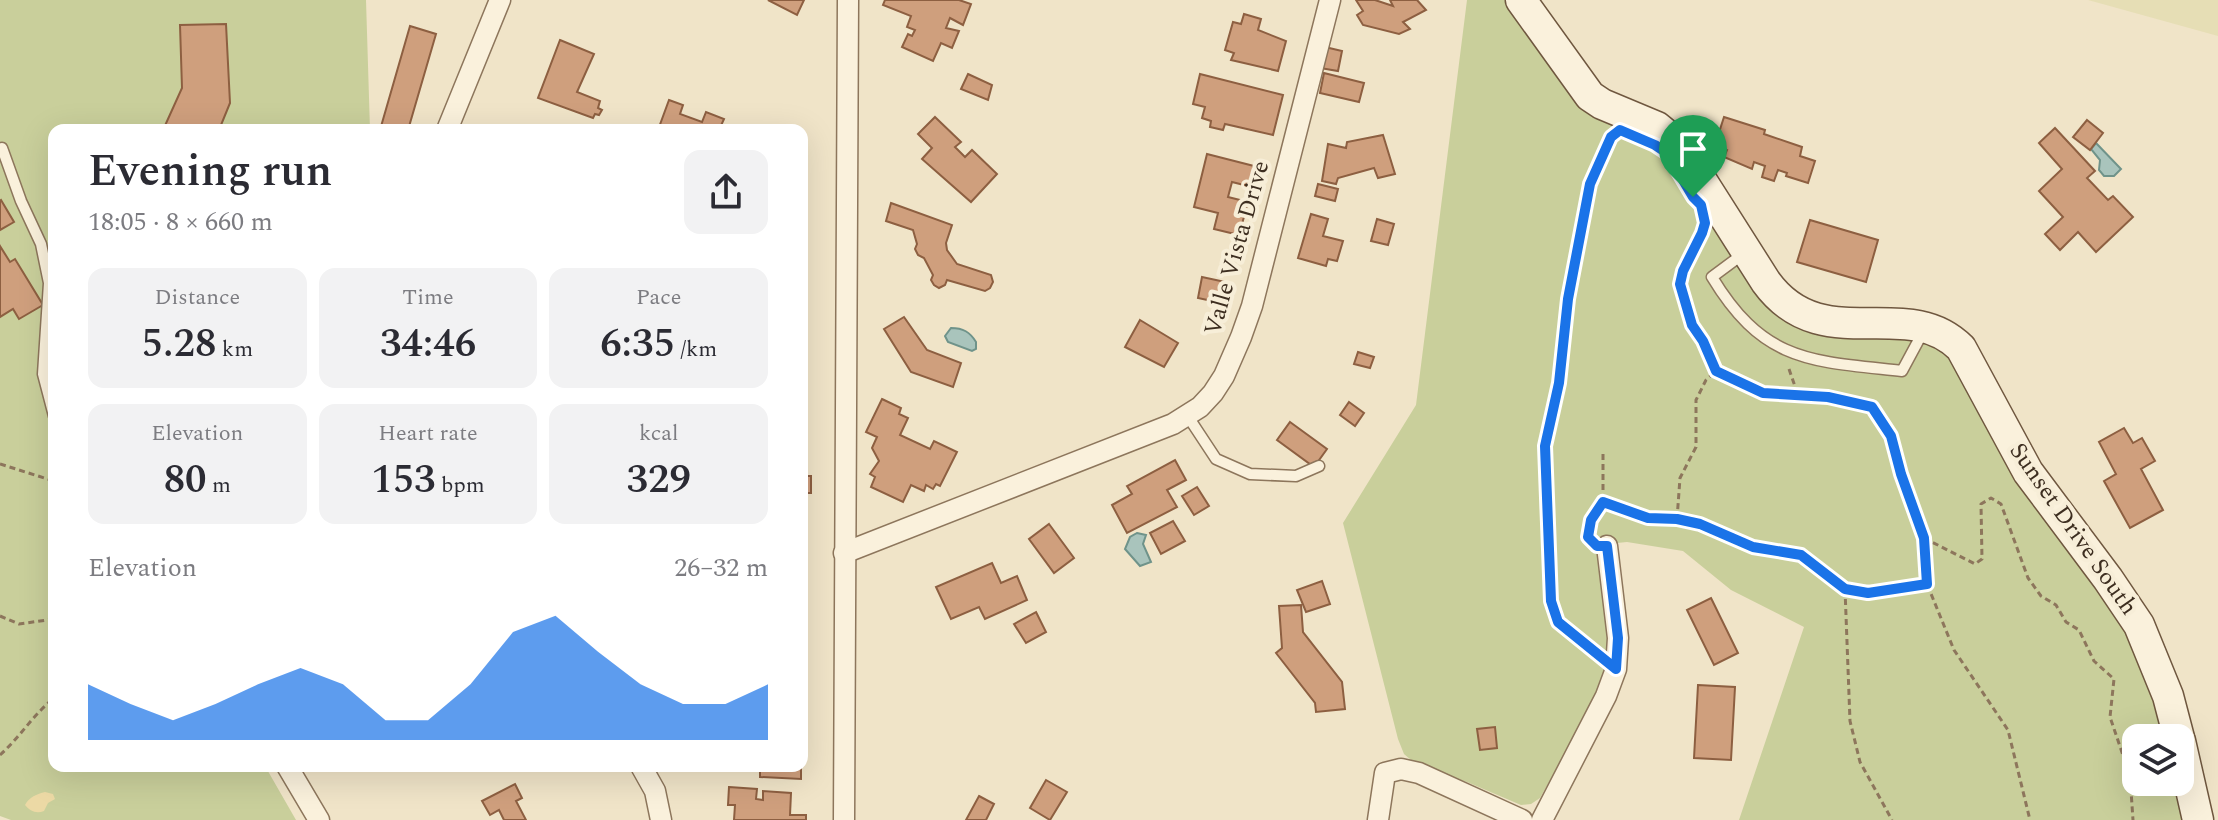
<!DOCTYPE html>
<meta charset="utf-8">
<style>
body{margin:0;font-family:Spectral,serif;background:#f2f2f3;color:#2b2b33;height:100vh;display:flex;flex-direction:column;font-size:30px;white-space:nowrap}
*{box-sizing:border-box;margin:0}
p{font-size:26px;color:#7c7c81}
.icon{flex:none;width:44px;height:44px;fill:none;stroke:currentColor;stroke-width:2;stroke-linecap:round;stroke-linejoin:round}
.map{position:relative;flex:1;overflow:hidden}
.sheet{position:absolute;left:48px;top:124px;width:760px;height:648px;display:flex;flex-direction:column;background:#fff;border-radius:16px;box-shadow:0 8px 32px #0002}
.sheet>*{flex:none}
.buttons{position:absolute;left:2122px;top:724px;display:grid;gap:16px}
.buttons a{display:grid;place-items:center;width:72px;height:72px;border-radius:16px;background:#fff;box-shadow:0 8px 32px #0002;font-size:40px}
.pin{position:absolute;display:grid;place-items:center;width:68px;height:68px;color:#fff;margin:-82px -34px;border-radius:50% 50% 50% 0;rotate:-45deg;box-shadow:0 0 8px #0007}
.pin .icon{rotate:45deg}
.round{display:grid;place-items:center;flex:none;width:84px;height:84px;border-radius:16px;background:#f2f2f3}
.overview{display:flex;align-items:center;justify-content:space-between;height:136px;padding:0 40px}
h1{font-size:44px;font-weight:600;line-height:60px}
.stats{display:grid;grid-template-columns:repeat(3,1fr);gap:12px;height:136px;padding:8px 40px}
.stats div{display:grid;align-content:center;border-radius:16px;background:#f2f2f3;text-align:center}
.stats b{font-size:40px;font-weight:600}
.stats small{font-size:22px;font-weight:400}
.stats p{font-size:22px}
.chart{height:224px;padding:16px 40px}
.chart p{display:flex;justify-content:space-between}
.chart svg{width:100%;height:144px;margin-top:8px;fill:#1a73e8;opacity:.7}
.map>svg:first-child{display:block}
.farmland{fill:#e6deb5}
.green{fill:#c9cf9b}
.sand{fill:#ecd9a5}
.water{fill:#a9c4bc;stroke:#6f938a;stroke-width:2}
.building{fill:#cf9f7d;stroke:#8d5f41;stroke-width:2}
.lines{fill:none;stroke-linecap:round;stroke-linejoin:round}
.lane-casing{stroke:#8d765c;stroke-width:13}
.street-casing{stroke:#8d765c;stroke-width:23}
.secondary-casing{stroke:#6f573f;stroke-width:33}
.path{stroke:#8d765c;stroke-width:3;stroke-dasharray:6 4;stroke-linecap:butt}
.lane{stroke:#faf1dc;stroke-width:10}
.street{stroke:#faf1dc;stroke-width:20}
.secondary{stroke:#faf1dc;stroke-width:30}
.route-casing{stroke:#fff;stroke-width:16}
.route{stroke:#1a73e8;stroke-width:10}
.labels{text-anchor:middle;dominant-baseline:central;stroke-width:8;stroke-linejoin:round;paint-order:stroke}
.street-label{font-size:24px;fill:#3d2e20;stroke:#f7eed8}
</style>
<div class="map">
<svg width="2218" height="820" viewBox="0 0 2218 820">
<rect width="100%" height="100%" fill="#f0e4c8"/>
<path class="farmland" d="M2088,0H2218V36Z"/>
<g class="green">
<path d="M0,0H366L370,130H54V766H265L296,820H11L0,816Z"/>
<path d="M1467,0H1508L1660,143L1775,312L1804,328L1919,336L1943,346L2132,635L2169,738H2136V782H2180L2188,820H1739L1804,627L1731,590L1683,551L1627,542L1597,545C1601,577 1609,610 1609,642C1610,687 1562,758 1540,798L1531,804L1521,805L1467,782L1418,766L1404,754L1398,739L1343,523L1416,405Z"/>
</g>
<path class="sand" d="M45,792L53,794L55,799L48,803L44,811C36,814 30,811 25,805C29,797 37,794 45,792Z"/>
<g class="water">
<path d="M2096,143L2121,169L2114,176H2104L2099,170L2100,160L2091,149Z"/>
<path d="M951,328C963,328 970,332 976,342V349L972,351L948,342L945,336Z"/>
<path d="M1137,533L1146,535L1143,544L1151,562L1140,566L1125,549L1130,537Z"/>
</g>
<g class="building">
<path d="M768,0H804L797,15Z"/>
<path d="M885,0H959L971,4L963,25L950,18L946,28L959,31L952,48L941,43L933,61L902,47L908,34L912,36L915,30L907,27L911,16L883,5Z"/>
<path d="M1356,0H1375L1393,6L1390,0H1417L1426,10L1403,22L1410,29L1399,34L1363,25L1357,15L1363,11Z"/>
<path d="M1244,14L1261,19L1258,30L1286,41L1278,71L1231,60L1234,53L1225,50L1233,22L1241,24Z"/>
<path d="M226,24L230,103L219,130H163L182,88L180,25Z"/>
<path d="M410,26L436,34L408,130H380Z"/>
<path d="M560,40L594,54L577,92L600,101L598,108L602,110L599,115L595,114L593,118L538,98Z"/>
<path d="M1325,47L1342,51L1338,71L1320,68Z"/>
<path d="M1324,73L1364,83L1359,102L1320,93Z"/>
<path d="M968,74L992,85L988,100L961,89Z"/>
<path d="M1200,74L1283,95L1273,135L1225,124L1223,130L1210,127L1211,121L1202,118L1205,107L1193,104Z"/>
<path d="M669,100L683,105L680,114L702,122L706,112L724,119L719,130H658Z"/>
<path d="M935,117L961,142L955,147L965,157L972,150L997,174L971,202L922,159L932,148L918,134Z"/>
<path d="M1724,117L1765,130L1764,134L1802,147L1800,156L1815,161L1808,183L1786,176L1787,173L1778,170L1774,181L1762,177L1765,166L1754,162L1752,169L1724,157L1727,150L1715,145Z"/>
<path d="M2087,120L2103,133L2090,150L2073,137Z"/>
<path d="M2055,128L2095,171L2087,178L2108,200L2113,196L2133,217L2096,252L2078,232L2060,250L2045,234L2063,217L2039,191L2062,169L2039,143Z"/>
<path d="M1383,135L1395,174L1378,178L1374,168L1338,178L1336,184L1322,181L1328,144L1346,148L1347,142Z"/>
<path d="M1207,154L1254,166L1248,186L1232,182L1228,197L1248,202L1239,235L1214,229L1218,213L1194,207Z"/>
<path d="M1318,184L1338,189L1335,201L1315,196Z"/>
<path d="M1,200L14,222L0,230V201Z"/>
<path d="M891,203L952,225L946,243L947,250L957,264L991,275L993,282L990,288L985,291L947,280L945,285L939,288L934,285L931,280L933,275L924,258L918,255L915,249L917,244L913,230L886,221Z"/>
<path d="M1311,214L1328,219L1323,236L1343,241L1337,261L1328,259L1326,266L1298,258Z"/>
<path d="M1377,219L1394,224L1388,245L1371,241Z"/>
<path d="M1810,220L1878,240L1866,282L1797,262Z"/>
<path d="M0,246L10,262L15,259L43,305L19,319L13,309L0,317Z"/>
<path d="M1202,277L1230,283L1226,304L1198,298Z"/>
<path d="M904,317L927,350L961,363L953,387L911,372L884,329Z"/>
<path d="M1140,320L1178,343L1164,367L1125,347Z"/>
<path d="M1358,352L1374,357L1370,368L1354,364Z"/>
<path d="M882,399L901,408L899,414L908,418L900,435L930,449L934,441L957,452L940,486L936,484L933,489L926,485L924,491L911,485L903,502L871,487L875,477L870,474L879,461L872,448L877,437L866,432Z"/>
<path d="M1349,402L1364,413L1355,426L1340,415Z"/>
<path d="M1290,422L1327,449L1314,467L1277,440Z"/>
<path d="M2124,428L2133,443L2142,438L2155,461L2141,469L2163,510L2130,528L2104,481L2116,474L2099,442Z"/>
<path d="M1175,460L1186,480L1167,490L1177,507L1127,533L1112,505L1132,494L1127,486Z"/>
<rect x="802" y="476" width="9" height="17"/>
<path d="M1197,487L1209,506L1194,515L1182,496Z"/>
<path d="M1173,521L1185,541L1161,554L1150,533Z"/>
<path d="M1049,524L1074,558L1054,573L1029,539Z"/>
<path d="M992,563L1001,583L1017,576L1027,600L985,619L979,607L951,619L936,587Z"/>
<path d="M1322,581L1330,604L1306,612L1297,590Z"/>
<path d="M1711,598L1738,653L1714,665L1687,610Z"/>
<path d="M1301,605L1303,632L1342,682L1345,709L1316,712L1315,703L1276,653L1282,648L1279,606Z"/>
<path d="M1036,612L1046,632L1026,643L1014,624Z"/>
<path d="M1698,685L1735,687L1731,760L1694,758Z"/>
<path d="M1495,727L1497,748L1480,750L1477,729Z"/>
<path d="M760,766H801V779L760,777Z"/>
<path d="M1046,780L1067,792L1050,820L1030,808Z"/>
<path d="M515,784L522,798L516,801L526,820H504L499,810L490,815L482,801Z"/>
<path d="M729,787L757,789L756,799L763,800V791L791,793L790,815H806V820H734L735,805H728Z"/>
<path d="M979,796L994,804L986,820H966Z"/>
</g>
<g class="lines">
<g class="lane-casing">
<g id="lane">
<path d="M2,148L21,201L41,244L49,283L43,374L54,416"/>
<path d="M1743,254L1712,277C1764,363 1811,361 1902,371L1923,332"/>
<path d="M1187,415L1216,459L1250,474L1296,476L1319,466"/>
</g>
</g>
<g class="street-casing">
<g id="street">
<path d="M447,130L500,0"/>
<path d="M844,553L1173,424L1200,407L1213,393L1224,376L1241,337L1252,306L1330,0"/>
<path d="M287,766L319,820"/>
<path d="M641,766L655,791L661,820"/>
<path d="M844,820L848,0"/>
<path d="M1378,820L1385,773L1401,769L1419,773L1522,820"/>
<path d="M1542,820L1606,696L1616,669L1618,638L1607,546"/>
</g>
</g>
<g class="secondary-casing">
<g id="secondary">
<path d="M1521,0L1590,96L1602,104L1657,127L1679,145L1766,282C1822,359 1906,293 1961,348L2028,472L2108,579L2139,625L2168,696L2179,738"/>
<path d="M2180,741L2198,820"/>
</g>
</g>
<g class="path">
<path d="M1703,229L1683,271L1680,284L1688,314L1716,371"/>
<path d="M1789,369L1798,395"/>
<path d="M1603,454V502"/>
<path d="M0,464L54,481"/>
<path d="M1677,519L1680,478L1696,447V400L1706,380L1716,371L1763,393L1828,397L1872,407L1891,436L1901,474L1924,538L1927,584L1954,650L2008,730L2030,820"/>
<path d="M1924,538L1975,564L1982,559L1981,504L1991,498L2001,504L2028,578L2041,596L2056,605L2066,622L2079,630L2094,661L2114,679L2110,717L2130,776L2133,820"/>
<path d="M1590,539L1588,537L1591,520L1603,502L1648,518L1677,519L1700,524L1753,547L1801,555L1845,589L1868,593L1927,584"/>
<path d="M1845,589L1850,721L1860,762L1892,820"/>
<path d="M0,616L19,624L54,619"/>
<path d="M1597,654L1558,622L1551,601L1545,446L1559,383L1568,299L1590,184L1613,135"/>
<path d="M0,755C21,736 32,716 54,698"/>
</g>
<use href="#lane" class="lane"/>
<use href="#street" class="street"/>
<use href="#secondary" class="secondary"/>
</g>
<g class="lines">
<g class="route-casing">
<path id="route" d="M1620,130L1655,145L1667,153L1693,197L1701,205L1705,223L1702,233L1683,271L1680,284L1692,325L1703,341L1716,371L1763,393L1828,397L1872,407L1891,436L1901,474L1924,538L1927,584L1868,593L1845,589L1801,555L1753,547L1700,524L1677,519L1648,518L1603,502L1591,520L1588,537L1597,546H1607L1618,638L1616,669L1558,622L1551,601L1545,446L1559,383L1568,299L1590,184L1611,137Z"/>
</g>
<use href="#route" class="route"/>
</g>
<g class="labels">
<g class="street-label">
<text transform="translate(1237 248) rotate(-74)">Valle Vista Drive</text>
<text transform="translate(2073 529) rotate(55)">Sunset Drive South</text>
</g>
</g>
</svg>
<div class="buttons">
<a><svg class="icon" aria-label="layers" viewBox="0 0 24 24"><path d="M12 4l9 5-9 5-9-5zM3 14l9 5 9-5"/></svg></a>
</div>
<div class="pin" style="left:1693px;top:197px;background:#1e9e55"><svg class="icon" aria-label="arrive" viewBox="0 0 24 24"><path d="M6 21V4h12l-3 4 3 4H6"/></svg></div>
<section class="sheet">
<div class="overview"><div><h1>Evening run</h1><p>18:05 · 8 × 660 m</p></div><a class="round"><svg class="icon" aria-label="share" viewBox="0 0 24 24"><path d="M12 15V3M7 8l5-5 5 5M5 13v7h14v-7"/></svg></a></div>
<div class="stats">
<div><p>Distance</p><b>5.28<small> km</small></b></div>
<div><p>Time</p><b>34:46</b></div>
<div><p>Pace</p><b>6:35<small> /km</small></b></div>
</div>
<div class="stats">
<div><p>Elevation</p><b>80<small> m</small></b></div>
<div><p>Heart rate</p><b>153<small> bpm</small></b></div>
<div><p>kcal</p><b>329</b></div>
</div>
<div class="chart"><p><span>Elevation</span>26–32 m</p>
<svg viewBox="0 0 160 44" preserveAspectRatio="none"><path d="M0 44V27L10 33L20 38L30 33L40 27L50 22L60 27L70 38L80 38L90 27L100 11L110 6L120 17L130 27L140 33L150 33L160 27V44z"/></svg>
</div>
</section>
</div>
